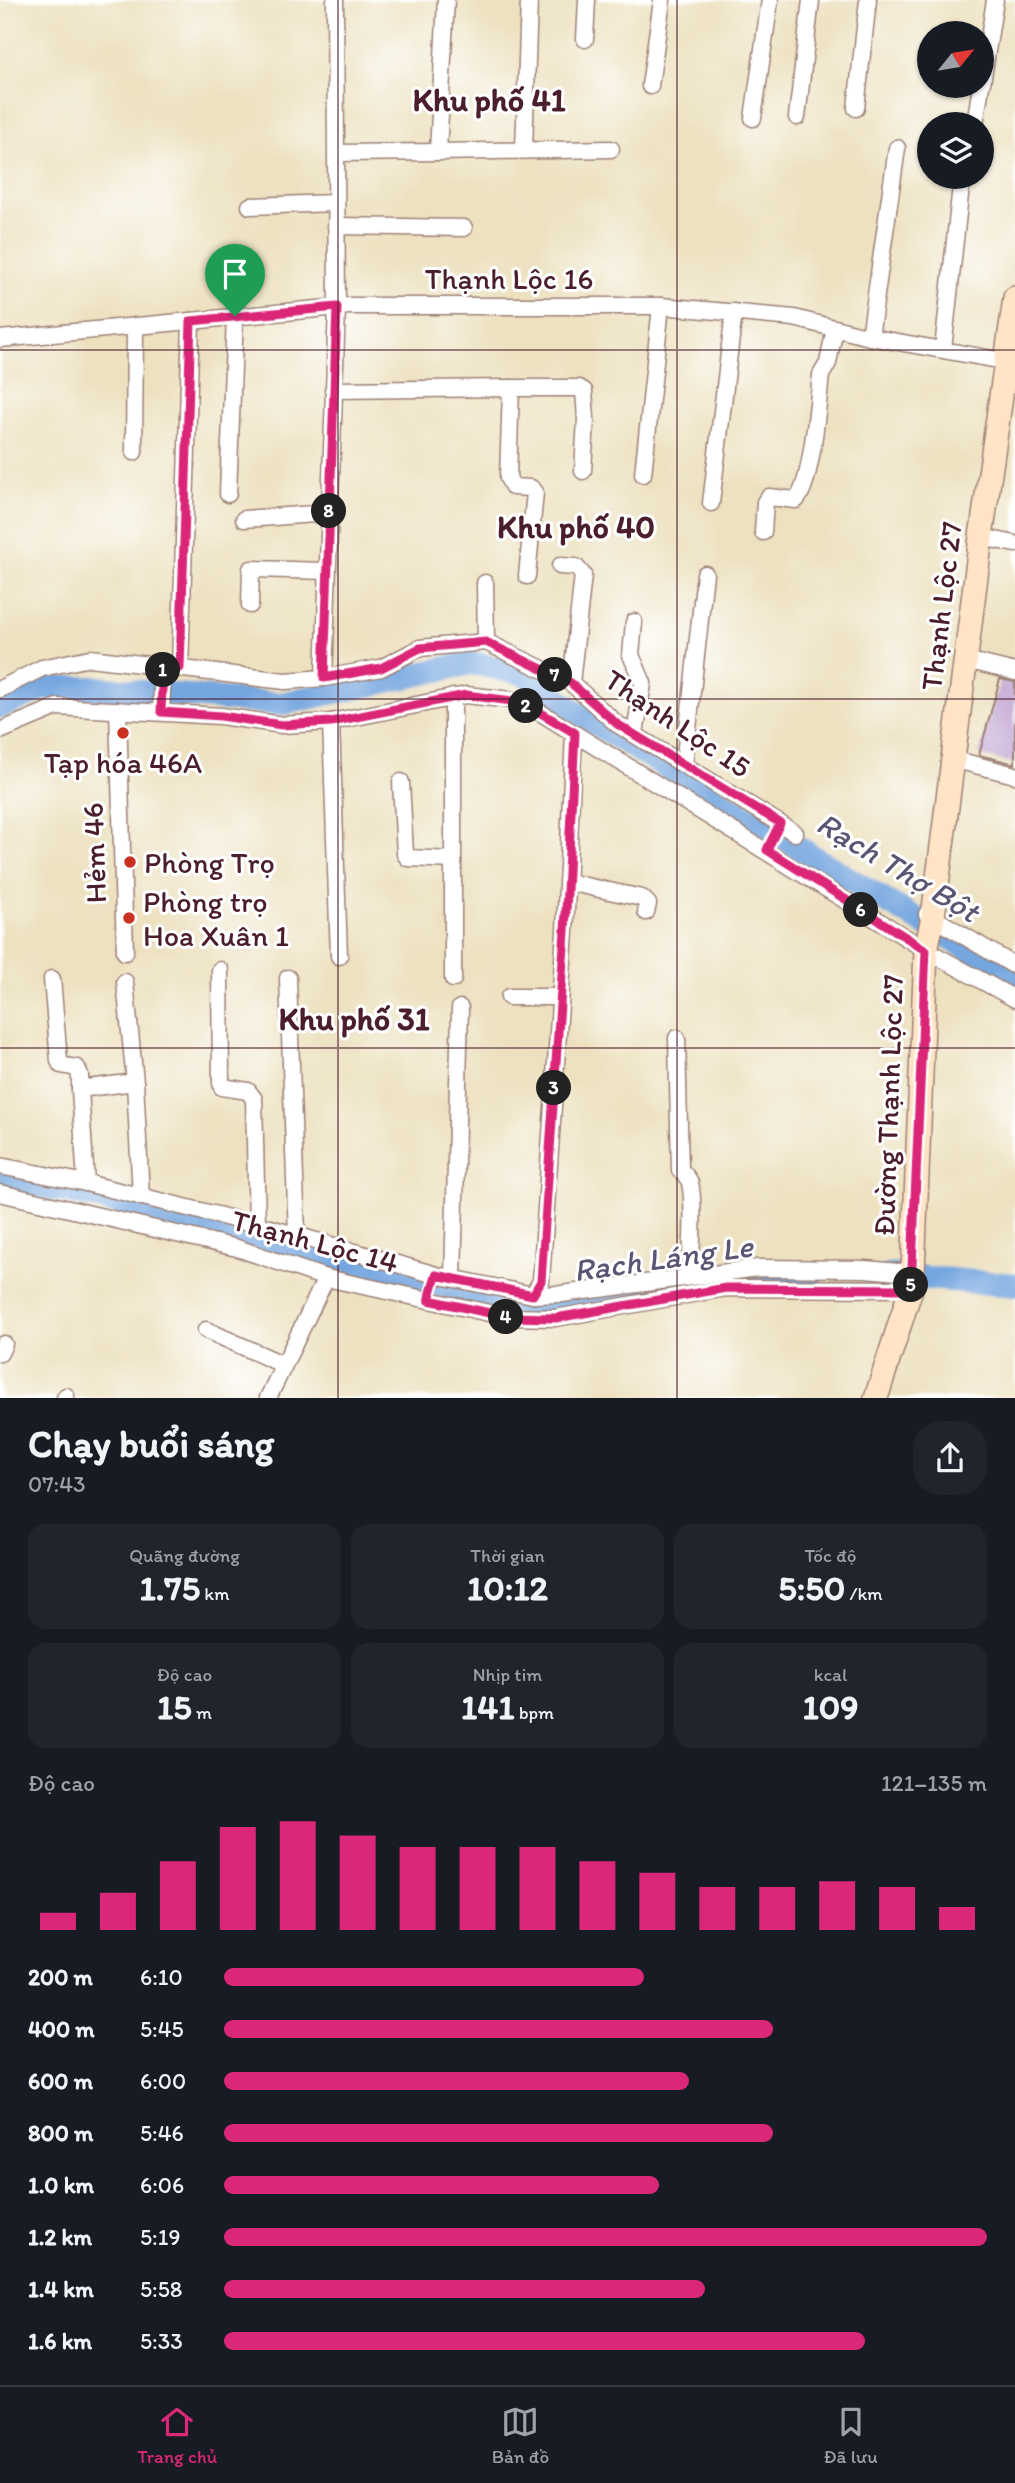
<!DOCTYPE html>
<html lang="vi">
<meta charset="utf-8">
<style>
body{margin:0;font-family:Itim,sans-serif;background:#20242c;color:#f1f3f6;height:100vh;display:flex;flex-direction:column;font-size:26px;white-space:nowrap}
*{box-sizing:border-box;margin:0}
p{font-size:23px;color:#9ea1a6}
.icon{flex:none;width:38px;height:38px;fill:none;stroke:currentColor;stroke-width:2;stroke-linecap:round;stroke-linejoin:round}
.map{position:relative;height:1398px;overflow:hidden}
.sheet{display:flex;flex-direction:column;background:#171b24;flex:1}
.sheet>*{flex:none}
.needle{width:46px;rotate:60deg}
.tools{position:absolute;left:917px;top:21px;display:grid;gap:14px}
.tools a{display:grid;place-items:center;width:77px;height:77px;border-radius:50%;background:#171b24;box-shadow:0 2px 5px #0004;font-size:35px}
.pin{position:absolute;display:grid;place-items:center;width:60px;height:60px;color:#fff;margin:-72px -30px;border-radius:50% 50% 50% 0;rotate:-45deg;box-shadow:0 0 7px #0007}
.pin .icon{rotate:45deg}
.km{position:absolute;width:35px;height:35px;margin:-18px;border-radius:50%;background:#222;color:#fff;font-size:19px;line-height:35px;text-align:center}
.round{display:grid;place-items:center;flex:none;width:74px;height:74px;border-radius:28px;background:#20242c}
.overview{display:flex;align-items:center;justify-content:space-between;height:119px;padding:0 28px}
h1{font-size:38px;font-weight:700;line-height:52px}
.metrics{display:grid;grid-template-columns:repeat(3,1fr);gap:10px;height:119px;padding:7px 28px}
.metrics div{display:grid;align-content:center;border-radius:18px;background:#20242c;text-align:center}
.metrics b{font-size:35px;font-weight:700}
.metrics small{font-size:19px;font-weight:400}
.metrics p{font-size:19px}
.chart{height:196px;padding:14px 28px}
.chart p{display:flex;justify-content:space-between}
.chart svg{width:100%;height:126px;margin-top:7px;stroke:#db2777;stroke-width:6}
ul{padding:0 28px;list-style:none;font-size:23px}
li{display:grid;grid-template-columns:112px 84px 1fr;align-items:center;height:52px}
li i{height:18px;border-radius:9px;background:#db2777}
.tabs{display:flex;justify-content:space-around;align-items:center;height:98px;border-top:2px solid #363941;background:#171b24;font-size:19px;color:#9ea1a6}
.tabs a{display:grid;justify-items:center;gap:4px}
.tabs .on{color:#db2777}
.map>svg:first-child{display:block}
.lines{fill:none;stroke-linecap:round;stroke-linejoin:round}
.river{stroke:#74a6df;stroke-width:24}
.building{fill:#c3a7d3}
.street-casing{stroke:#9c8076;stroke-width:19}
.secondary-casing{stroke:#9c8076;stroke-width:26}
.street{stroke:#fff;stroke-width:16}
.secondary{stroke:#ffe4c6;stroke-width:23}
.route-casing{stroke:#fff;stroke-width:14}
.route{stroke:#db2777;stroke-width:9}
.grid{fill:none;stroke:#4a1f2b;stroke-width:2;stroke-opacity:0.55}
.poi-dot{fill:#c8321e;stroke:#fff;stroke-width:2.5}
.labels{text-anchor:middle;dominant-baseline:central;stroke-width:6;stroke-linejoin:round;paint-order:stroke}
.street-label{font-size:30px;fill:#4a1f2b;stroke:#fff}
.poi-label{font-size:30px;fill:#4a1f2b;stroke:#fff;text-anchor:start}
.neighbourhood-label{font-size:32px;font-weight:bold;fill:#4a1f2b;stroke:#fff}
.water-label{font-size:32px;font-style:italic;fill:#5b5573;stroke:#fff}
</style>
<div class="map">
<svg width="1015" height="1398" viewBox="0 0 1015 1398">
<rect width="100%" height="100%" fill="#fff"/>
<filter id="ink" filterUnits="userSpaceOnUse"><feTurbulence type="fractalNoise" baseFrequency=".0143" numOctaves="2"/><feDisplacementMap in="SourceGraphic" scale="14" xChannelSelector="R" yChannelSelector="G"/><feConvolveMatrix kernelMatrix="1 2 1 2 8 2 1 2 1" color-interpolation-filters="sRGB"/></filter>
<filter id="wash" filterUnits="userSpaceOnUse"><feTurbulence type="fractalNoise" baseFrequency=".00686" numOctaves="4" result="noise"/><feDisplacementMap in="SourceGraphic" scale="28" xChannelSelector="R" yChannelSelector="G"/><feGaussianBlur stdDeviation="1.57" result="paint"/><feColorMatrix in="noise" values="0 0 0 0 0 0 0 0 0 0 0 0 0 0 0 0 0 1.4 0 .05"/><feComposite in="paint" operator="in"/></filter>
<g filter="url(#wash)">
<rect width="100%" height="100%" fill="#ede1c0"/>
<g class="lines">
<g class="river">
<path d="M0,707L45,688H97L280,704L471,663L523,673L576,712L889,903L1015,976"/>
<path d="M0,1178L93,1197L516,1305H569L728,1278L812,1275"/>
<path d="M890,1275L1015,1285"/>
</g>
</g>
<g id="blocks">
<path class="building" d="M1000,679L1015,682V764L979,755Z"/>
</g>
</g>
<g filter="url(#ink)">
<use href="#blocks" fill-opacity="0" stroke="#9c8076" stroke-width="2"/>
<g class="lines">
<g class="street-casing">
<g id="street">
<path d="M446,0L438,152L611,149"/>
<path d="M585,39L587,0"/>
<path d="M982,83L995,0"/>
<path d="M650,86L662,0"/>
<path d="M856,108L868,0"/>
<path d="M797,117L811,0"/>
<path d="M753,118L770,0"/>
<path d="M975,124L981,86"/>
<path d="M524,150L529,0"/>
<path d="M337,153L438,152"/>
<path d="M250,206L335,203"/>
<path d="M336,226L464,228"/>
<path d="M870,337L897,148"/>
<path d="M0,339L349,306H661L794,318L870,337L1015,363"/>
<path d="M943,349L962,177"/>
<path d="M511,388H579L584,391L586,419L583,471"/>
<path d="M333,390L511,388L508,478L513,487L531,488L535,492L527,576"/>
<path d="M134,452L135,326"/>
<path d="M643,474L661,306"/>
<path d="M228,494L235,316"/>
<path d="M711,503L734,312"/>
<path d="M244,519L329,513"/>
<path d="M763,532L765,502L769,497L796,500C812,485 818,400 821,375L828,363L835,328"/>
<path d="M981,537L1015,544"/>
<path d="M560,566L576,567L583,575L571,683"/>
<path d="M485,583L486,642"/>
<path d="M250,605L251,569L327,571"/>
<path d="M634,622L631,655L643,683L635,734"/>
<path d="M966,660L1015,672"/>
<path d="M180,668L191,321"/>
<path d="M324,678L337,307L335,0"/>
<path d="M0,689L42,668L90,658L285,681L324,678L381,668L420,648L486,642L571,683L617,724L795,833"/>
<path d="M453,697V979"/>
<path d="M118,710L125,952"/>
<path d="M161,712L163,666"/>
<path d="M331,722L339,956"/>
<path d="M0,731L57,707L221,716L282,725L331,722L466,695L512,700L541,713L926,950L1015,999"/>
<path d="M952,759L1015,775"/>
<path d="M684,765L705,574"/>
<path d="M401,782L405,854L408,858L453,860"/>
<path d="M567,882L642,898L648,904L646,912"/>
<path d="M927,914L1015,966"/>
<path d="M220,970L221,1082L222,1087L248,1091L254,1099L257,1225"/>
<path d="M288,978L297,1236"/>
<path d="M52,979L59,1061L61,1065L77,1068L80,1075V1089"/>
<path d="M125,982L135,1082L141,1197"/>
<path d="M509,997H560"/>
<path d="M677,1038L680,1170C684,1174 689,1178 690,1183C694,1199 693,1261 687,1277"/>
<path d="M0,1166L86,1183L270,1228L436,1275L533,1295L541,1281L565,931L574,733"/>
<path d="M86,1183L80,1089L135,1082"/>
<path d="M0,1193L237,1248L326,1278L508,1317L556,1318L726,1288L911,1289"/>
<path d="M453,1278L460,1008"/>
<path d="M533,1295L562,1294L758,1268L865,1269L899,1272L913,1269"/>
<path d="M206,1330L284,1365"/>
<path d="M0,1353L4,1344"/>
<path d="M65,1398L66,1396"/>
<path d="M268,1398L326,1278"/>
</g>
</g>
<g class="secondary-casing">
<path id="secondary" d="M876,1398L911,1289L913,1273L926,950L933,917L981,537L1015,298"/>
</g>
<use href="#street" class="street"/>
<use href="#secondary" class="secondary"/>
</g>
</g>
<g class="lines" filter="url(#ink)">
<g class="route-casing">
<path id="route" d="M337,307L324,678L381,668L420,648L486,642L571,683L617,724L780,823L767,850L926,950L911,1289L726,1288L556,1318L508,1317L429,1300L436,1275L533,1295L541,1281L565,931L575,733L541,713L512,701L466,695L331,722L282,725L221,716L161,712L163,666L180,668L191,321Z"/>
</g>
<use href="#route" class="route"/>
</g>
<path class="grid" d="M338,0V1398M677,0V1398M0,350H1015M0,699H1015M0,1048H1015"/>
<g class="poi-dot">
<circle cx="123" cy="733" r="7"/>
<circle cx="130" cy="862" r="7"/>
<circle cx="129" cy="918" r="7"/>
</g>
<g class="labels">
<g class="street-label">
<text x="509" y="278">Thạnh Lộc 16</text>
<text transform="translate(941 606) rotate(-83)">Thạnh Lộc 27</text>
<text transform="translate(678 723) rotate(34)">Thạnh Lộc 15</text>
<text transform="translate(94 853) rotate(-92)">Hẻm 46</text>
<text transform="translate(888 1105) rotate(-88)">Đường Thạnh Lộc 27</text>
<text transform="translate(315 1241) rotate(15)">Thạnh Lộc 14</text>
</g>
<g class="poi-label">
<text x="123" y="762" text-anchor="middle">Tạp hóa 46A</text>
<text x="144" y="862">Phòng Trọ</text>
<text x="143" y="901">Phòng trọ<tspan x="143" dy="34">Hoa Xuân 1</tspan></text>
</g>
<g class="neighbourhood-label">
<text x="489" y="100">Khu phố 41</text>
<text x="576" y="527">Khu phố 40</text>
<text x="354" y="1019">Khu phố 31</text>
</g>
<g class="water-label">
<text transform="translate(898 867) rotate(31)">Rạch Thợ Bột</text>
<text transform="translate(663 1258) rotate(-8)">Rạch Láng Le</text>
</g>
</g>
</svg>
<div class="tools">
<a><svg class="needle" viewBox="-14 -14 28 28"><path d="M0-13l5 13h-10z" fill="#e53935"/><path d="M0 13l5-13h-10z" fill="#9ea1a6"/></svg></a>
<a><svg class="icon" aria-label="layers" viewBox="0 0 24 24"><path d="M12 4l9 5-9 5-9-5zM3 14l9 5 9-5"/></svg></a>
</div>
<div class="pin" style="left:235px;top:316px;background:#1e9e55"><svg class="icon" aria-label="arrive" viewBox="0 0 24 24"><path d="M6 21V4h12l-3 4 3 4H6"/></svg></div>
<b class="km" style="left:163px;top:670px">1</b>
<b class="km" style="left:526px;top:706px">2</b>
<b class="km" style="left:554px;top:1088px">3</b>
<b class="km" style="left:506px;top:1317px">4</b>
<b class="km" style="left:911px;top:1285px">5</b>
<b class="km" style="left:861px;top:910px">6</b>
<b class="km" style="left:555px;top:675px">7</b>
<b class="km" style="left:329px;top:511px">8</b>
</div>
<section class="sheet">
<div class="overview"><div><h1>Chạy buổi sáng</h1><p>07:43</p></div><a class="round"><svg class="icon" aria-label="share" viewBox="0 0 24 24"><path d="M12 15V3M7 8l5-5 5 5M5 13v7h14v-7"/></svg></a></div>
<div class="metrics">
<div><p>Quãng đường</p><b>1.75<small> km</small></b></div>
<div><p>Thời gian</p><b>10:12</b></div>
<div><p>Tốc độ</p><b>5:50<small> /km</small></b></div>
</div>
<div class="metrics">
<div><p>Độ cao</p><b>15<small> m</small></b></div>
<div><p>Nhịp tim</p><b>141<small> bpm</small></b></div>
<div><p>kcal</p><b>109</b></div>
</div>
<div class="chart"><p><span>Độ cao</span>121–135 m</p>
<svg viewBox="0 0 160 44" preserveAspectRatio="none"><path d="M5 44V38M15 44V31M25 44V20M35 44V8M45 44V6M55 44V11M65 44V15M75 44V15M85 44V15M95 44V20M105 44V24M115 44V29M125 44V29M135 44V27M145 44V29M155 44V36"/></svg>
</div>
<ul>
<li><b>200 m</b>6:10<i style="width:55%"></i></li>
<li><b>400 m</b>5:45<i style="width:72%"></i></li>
<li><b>600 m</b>6:00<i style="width:61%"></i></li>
<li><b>800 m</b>5:46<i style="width:72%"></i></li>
<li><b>1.0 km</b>6:06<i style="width:57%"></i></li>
<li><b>1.2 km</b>5:19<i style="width:100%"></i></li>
<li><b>1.4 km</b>5:58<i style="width:63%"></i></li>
<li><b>1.6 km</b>5:33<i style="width:84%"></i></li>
</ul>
</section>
<nav class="tabs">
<a class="on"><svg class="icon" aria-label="home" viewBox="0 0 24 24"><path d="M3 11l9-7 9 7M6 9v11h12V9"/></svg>Trang chủ</a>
<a><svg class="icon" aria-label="map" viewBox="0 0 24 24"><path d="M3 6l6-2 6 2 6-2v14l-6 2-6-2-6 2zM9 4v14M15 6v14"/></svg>Bản đồ</a>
<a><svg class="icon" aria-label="saved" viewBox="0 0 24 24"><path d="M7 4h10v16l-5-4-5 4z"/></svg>Đã lưu</a>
</nav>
